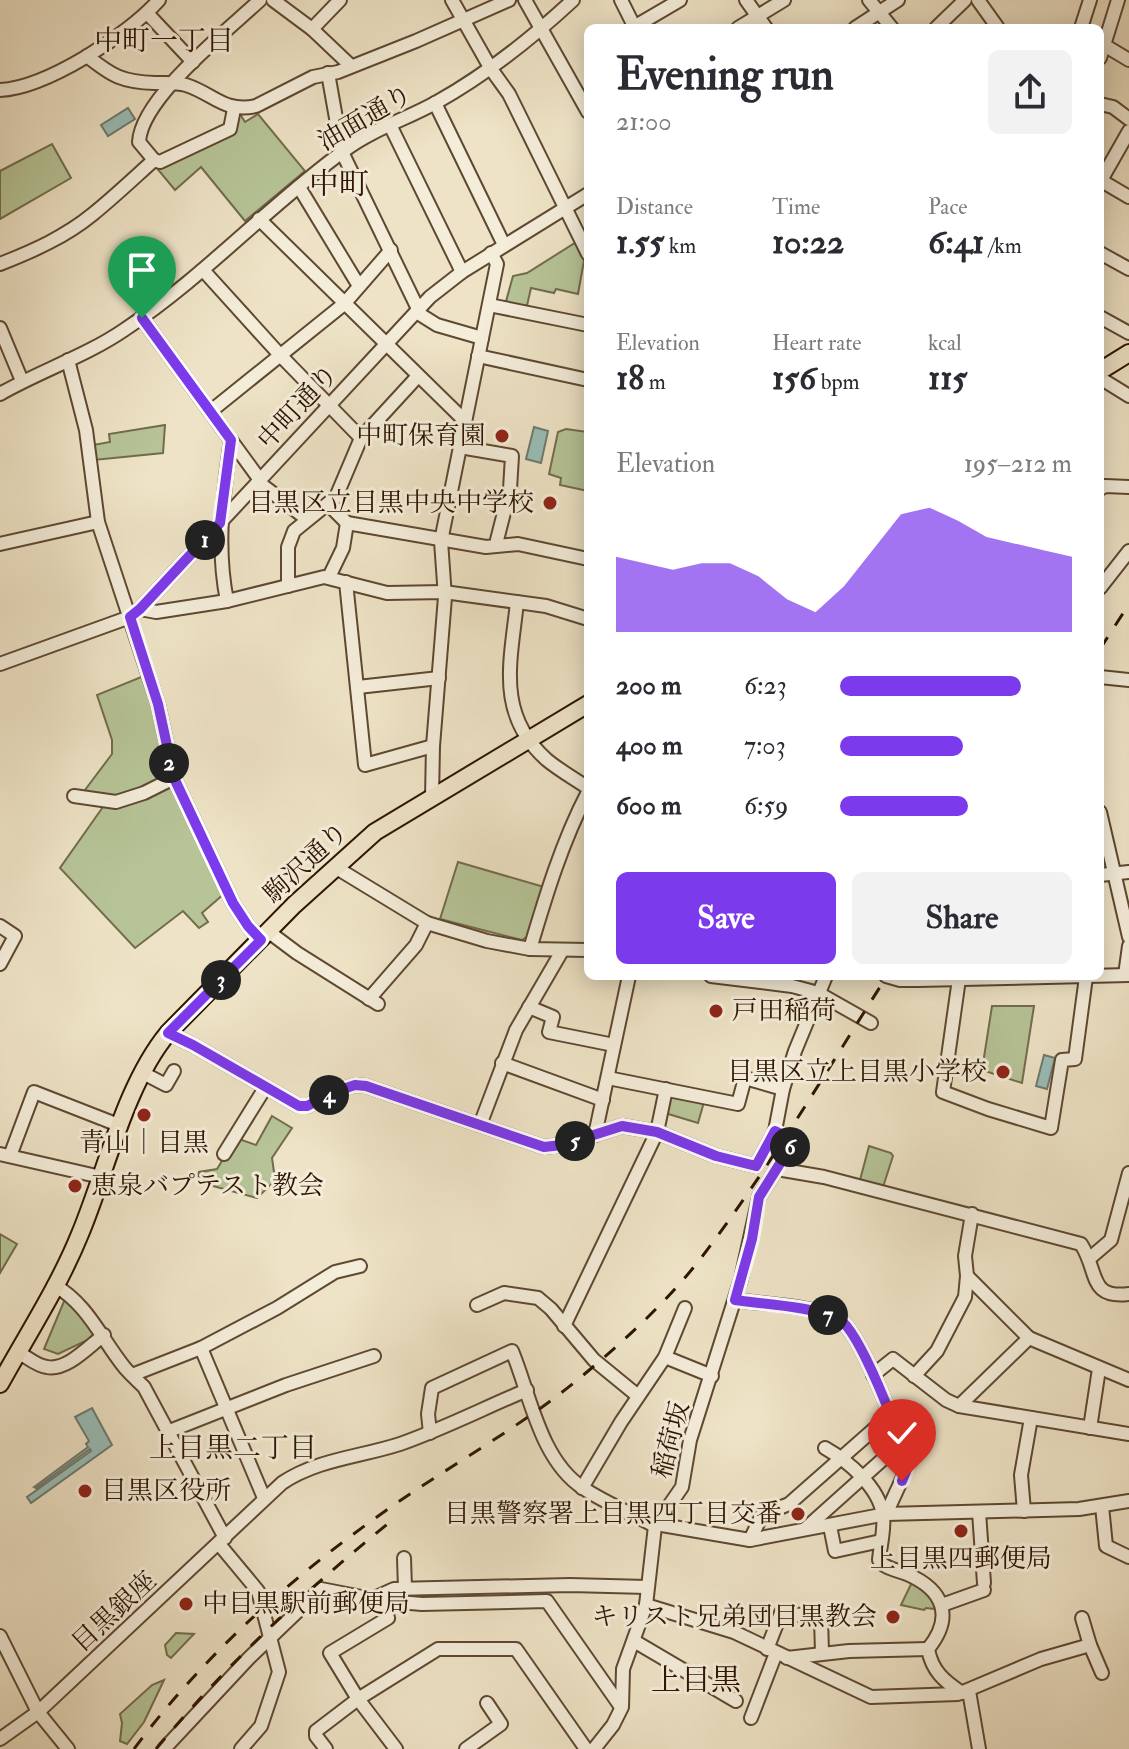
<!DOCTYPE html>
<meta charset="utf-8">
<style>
body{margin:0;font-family:"IM FELL Double Pica","Noto Serif JP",serif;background:#f2f2f3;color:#2b2b33;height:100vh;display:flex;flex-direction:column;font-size:30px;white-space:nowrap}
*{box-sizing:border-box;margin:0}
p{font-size:26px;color:#7c7c81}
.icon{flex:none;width:44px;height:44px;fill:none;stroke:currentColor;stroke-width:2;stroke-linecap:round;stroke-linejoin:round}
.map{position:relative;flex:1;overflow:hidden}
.side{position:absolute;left:584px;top:24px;width:520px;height:956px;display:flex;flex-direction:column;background:#fff;border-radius:12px;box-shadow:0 4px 20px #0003}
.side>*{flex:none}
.pin{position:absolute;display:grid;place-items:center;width:68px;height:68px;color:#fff;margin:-82px -34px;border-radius:50% 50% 50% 0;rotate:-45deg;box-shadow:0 0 8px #0007}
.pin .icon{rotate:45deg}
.km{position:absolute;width:40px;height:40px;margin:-20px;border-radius:50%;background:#222;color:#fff;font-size:22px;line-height:40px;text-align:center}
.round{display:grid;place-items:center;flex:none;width:84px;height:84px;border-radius:12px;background:#f2f2f3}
.overview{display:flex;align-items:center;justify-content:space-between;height:136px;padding:0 32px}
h1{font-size:44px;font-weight:700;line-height:60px}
.stats{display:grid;grid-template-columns:repeat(3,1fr);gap:12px;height:136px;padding:8px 32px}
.stats div{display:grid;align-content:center}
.stats b{font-size:34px;font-weight:700}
.stats small{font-size:22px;font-weight:400}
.stats p{font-size:22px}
.chart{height:224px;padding:16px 32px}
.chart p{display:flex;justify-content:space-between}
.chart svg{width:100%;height:144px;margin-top:8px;fill:#7c3aed;opacity:.7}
.cta{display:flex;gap:16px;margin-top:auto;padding:16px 32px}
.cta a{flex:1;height:92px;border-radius:12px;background:#7c3aed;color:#fff;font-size:32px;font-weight:700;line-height:92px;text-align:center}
.cta a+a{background:#f2f2f3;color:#2b2b33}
ul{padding:0 32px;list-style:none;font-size:26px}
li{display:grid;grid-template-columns:128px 96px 1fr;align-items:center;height:60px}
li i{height:20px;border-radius:10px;background:#7c3aed}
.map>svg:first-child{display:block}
.green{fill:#b6c497;stroke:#726c4c;stroke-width:2}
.water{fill:#99beb8;stroke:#6e7a6f;stroke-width:2}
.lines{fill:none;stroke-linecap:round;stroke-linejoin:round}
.minor-casing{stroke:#5e4832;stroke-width:16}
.major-casing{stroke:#2e1401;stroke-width:20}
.minor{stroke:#f4edda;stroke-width:12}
.major{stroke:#eee3c6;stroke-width:16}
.rail{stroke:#2e1401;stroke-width:3;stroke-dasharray:14 14;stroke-linecap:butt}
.route-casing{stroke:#fff;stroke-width:16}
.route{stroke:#7c3aed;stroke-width:10}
.poi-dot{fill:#8f2418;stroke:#f4edda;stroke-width:3}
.labels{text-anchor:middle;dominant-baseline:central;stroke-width:6;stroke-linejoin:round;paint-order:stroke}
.street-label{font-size:26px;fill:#2e1401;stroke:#f4edda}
.poi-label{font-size:26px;fill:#2e1401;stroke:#f4edda;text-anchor:end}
.neighbourhood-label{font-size:28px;fill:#2e1401;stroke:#f4edda}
.quarter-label{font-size:30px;fill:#2e1401;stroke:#f4edda}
</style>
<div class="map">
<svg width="1129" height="1749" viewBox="0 0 1129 1749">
<rect width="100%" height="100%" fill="#eee3c6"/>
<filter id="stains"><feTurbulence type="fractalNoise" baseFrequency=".0025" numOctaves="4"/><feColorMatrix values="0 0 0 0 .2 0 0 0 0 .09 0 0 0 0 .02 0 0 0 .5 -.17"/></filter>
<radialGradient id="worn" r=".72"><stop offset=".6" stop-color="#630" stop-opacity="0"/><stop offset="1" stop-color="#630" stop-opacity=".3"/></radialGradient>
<g class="green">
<path d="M240,114L245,122L258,114L305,171L245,221L201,167L175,190L155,166L227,136L236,116Z"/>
<path d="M52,144L71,178L0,219V171Z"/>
<path d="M578,241L585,255L578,294L556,289L554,293L531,288L526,310L505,305L513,276L527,273Z"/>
<path d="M165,425L163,453L94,460L93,445L110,442L109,434Z"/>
<path d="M566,429L588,432V491L560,485L561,478L549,474L558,432Z"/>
<path d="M146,675L158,712L168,778L116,799L82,794L112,754V740L97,695Z"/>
<path d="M170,783L225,893L202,913L208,922L199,928L183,911L135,948L60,868L105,804Z"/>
<path d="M458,862L544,887L528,936L522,940L440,919Z"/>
<path d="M992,1006H1034L1022,1083L982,1070Z"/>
<path d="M669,1093L704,1102L698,1123L665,1113Z"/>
<path d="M272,1116L292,1128L272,1158L274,1172L280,1176L257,1198L202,1183L203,1179L198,1176L199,1172L217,1169L236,1138L256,1145Z"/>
<path d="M869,1146L891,1153L893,1156L883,1187L860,1180Z"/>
<path d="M0,1234L17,1244L0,1273Z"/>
<path d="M65,1299L88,1324L94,1337L58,1354L44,1349Z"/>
<path d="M913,1580L929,1590L935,1609L926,1608L924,1610L901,1605Z"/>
<path d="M176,1633L194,1634L171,1658L167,1655L165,1645Z"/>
<path d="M164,1680L144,1722L127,1744L120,1741L122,1723L120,1714L152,1685Z"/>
</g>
<g class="water">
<path d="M128,108L135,119L108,136L101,125Z"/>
<path d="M534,427L548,431L541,463L526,459Z"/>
<path d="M1044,1055L1055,1058L1047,1089L1036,1086Z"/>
<path d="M92,1408L112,1445L31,1503L27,1497L91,1451L90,1449L36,1488L34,1487L88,1447L86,1444L89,1441L75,1417Z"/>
</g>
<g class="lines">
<g class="minor-casing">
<g id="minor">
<path d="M273,0L312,29L351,66"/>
<path d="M452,0L491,69L509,94L588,254"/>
<path d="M525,0L588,112"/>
<path d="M621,0L635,28"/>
<path d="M746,0L766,28"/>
<path d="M869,0L892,28"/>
<path d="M978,0L998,28"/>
<path d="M147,13L193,62"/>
<path d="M634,27L680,0"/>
<path d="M738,28L784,0"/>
<path d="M855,28L898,0"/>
<path d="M936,28L965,0"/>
<path d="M1081,28L1090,0"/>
<path d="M312,29L340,0"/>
<path d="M1104,45L1129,60"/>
<path d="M87,56C112,76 122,82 155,83C165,83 177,82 186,85C214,94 224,113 256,106L313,77L338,72L416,41L509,0"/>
<path d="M1100,58L1118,0"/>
<path d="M328,73L342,152L421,315L437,325L482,338"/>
<path d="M0,90C46,88 128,35 159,0"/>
<path d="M435,103L504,245"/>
<path d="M1100,104L1113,107L1129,119"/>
<path d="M234,109L230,129L160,162L154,160L139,142C141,98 228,30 260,0"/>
<path d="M390,125L462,272"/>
<path d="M1100,180L1129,197"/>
<path d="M1100,182L1129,131"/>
<path d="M299,187L359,286"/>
<path d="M259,219L465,421"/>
<path d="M1100,253L1129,269"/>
<path d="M0,264C33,251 65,237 93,214C114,197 134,178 154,160"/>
<path d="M203,270L280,355L361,438"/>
<path d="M489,305L588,325"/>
<path d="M1100,317L1129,333"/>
<path d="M142,318L260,480"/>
<path d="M0,328L22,381"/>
<path d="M478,356L588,380"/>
<path d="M68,360L86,430L98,522L158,704L174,778L233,903L248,926L261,940"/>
<path d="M1100,378L1129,396"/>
<path d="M0,394C40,371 86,356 124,330C204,277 268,206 345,150C373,129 407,119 437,102C487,74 531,39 573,0"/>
<path d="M211,411L344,304L391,250"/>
<path d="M460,447L512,456L510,489L497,540L499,545"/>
<path d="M258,482L307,519"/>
<path d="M1100,489L1105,486L1129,487"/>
<path d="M329,505L347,523L486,547L518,544L588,559"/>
<path d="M0,544L98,522"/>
<path d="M329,577L343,548L347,523"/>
<path d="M346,582L365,765L433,746"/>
<path d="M288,586V547L294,531L336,497L361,438L418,376"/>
<path d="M1100,588L1129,551"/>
<path d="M227,601C216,546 223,495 231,440"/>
<path d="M517,602C511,661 495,714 547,760C559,770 575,779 588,788"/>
<path d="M140,609L156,612L227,601L324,577L387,593L444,592L546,606L588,619"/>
<path d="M0,664L130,617L140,609L430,297L462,272L588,194"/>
<path d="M1100,677L1129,680"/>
<path d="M358,687L439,678"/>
<path d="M74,796L116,802L144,793L174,778"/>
<path d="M432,798L433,746L445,597L441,541L497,264L491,253"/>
<path d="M1100,812L1129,937"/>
<path d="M335,867L427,923L487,941L530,949L588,950"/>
<path d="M1100,875L1129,872"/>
<path d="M0,926L15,936L0,964"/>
<path d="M269,932L297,953L378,1004"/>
<path d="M530,949C546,895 562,842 588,792"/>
<path d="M1125,975L1129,946"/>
<path d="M711,976L792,986L818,993L871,1023"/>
<path d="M886,976L900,980H918L1129,975"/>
<path d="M959,979L943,1092L988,1109L1051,1128L1062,1060L1075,1059L1086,977"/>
<path d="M369,999L416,945L427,923"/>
<path d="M529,1007L553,1017L549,1032L614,1045"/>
<path d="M168,1033L193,1045L299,1106H307L340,1090L355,1085L366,1086L544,1147L562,1145L622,1126L657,1132L716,1156L756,1166L775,1131L783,1089L795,1051L826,976"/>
<path d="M502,1063L603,1100"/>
<path d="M143,1073L166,1085L174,1071"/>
<path d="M608,1078L738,1104L745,1078L783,1089"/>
<path d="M480,1125L516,1030L562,951"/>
<path d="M595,1135L629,976"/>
<path d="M0,1154L101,1177"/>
<path d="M224,1154L265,1088"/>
<path d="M10,1156L34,1092L121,1126"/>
<path d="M777,1169L824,1177L1081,1244C1099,1272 1088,1299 1129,1294"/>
<path d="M1090,1258L1111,1240L1129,1173"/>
<path d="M54,1285C88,1304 102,1340 125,1368C131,1375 138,1381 144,1387L225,1538"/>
<path d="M735,1300C764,1304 815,1306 839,1319C861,1332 899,1436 909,1464L886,1514"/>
<path d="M477,1305L504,1293L538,1298L551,1309L594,1360L638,1396"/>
<path d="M564,1326L657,1132L666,1089"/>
<path d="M1029,1338L1129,1380"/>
<path d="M201,1348L264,1498"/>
<path d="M18,1352C27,1357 37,1366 47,1367C67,1371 89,1346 104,1335"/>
<path d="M665,1357L712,1376"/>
<path d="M132,1375L201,1348L277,1308L335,1272L360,1266"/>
<path d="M873,1375L893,1359L946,1400L959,1406L1129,1434"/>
<path d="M914,1376L937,1351L965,1297L967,1276L965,1256L972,1214"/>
<path d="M959,1406L1029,1338L967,1276"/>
<path d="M1090,1428L1099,1369"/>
<path d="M167,1432L286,1385L374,1356"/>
<path d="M430,1433L428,1414L432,1388L512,1351C530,1394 540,1460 583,1488C605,1503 631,1513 655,1526"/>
<path d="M825,1448C848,1461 879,1487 883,1515C885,1529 880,1547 879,1560C885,1569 897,1570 907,1574C944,1590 954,1617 928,1649C932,1671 944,1681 962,1693"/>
<path d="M582,1488L621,1422L665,1357L685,1308"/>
<path d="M1102,1506L1106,1546L1129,1557"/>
<path d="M1024,1511L1021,1475L1031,1418"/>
<path d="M979,1512L984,1583"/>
<path d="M656,1524L750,1540L886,1514L1079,1509L1129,1501"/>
<path d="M830,1526L835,1551L881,1541"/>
<path d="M805,1529L901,1443"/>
<path d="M750,1540L762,1515L789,1504L890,1415"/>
<path d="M219,1544L258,1591L279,1672L261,1726L241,1749"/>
<path d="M404,1558L405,1588"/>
<path d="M375,1600L422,1604L547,1601L621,1707"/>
<path d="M383,1601L388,1618L330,1653L358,1699L396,1749"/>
<path d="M646,1605L734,1632L871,1697L958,1694L1041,1659L1090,1645"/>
<path d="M942,1605L984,1590"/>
<path d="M1082,1618L1090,1645L1102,1673"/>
<path d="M0,1636L38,1712L68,1749"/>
<path d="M634,1641L736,1701"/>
<path d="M767,1649L781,1613L821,1617L822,1653"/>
<path d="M787,1658L849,1651L928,1649"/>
<path d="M969,1691L979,1749"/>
<path d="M751,1718L776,1653"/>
<path d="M0,1739L38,1712L282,1483C318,1459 360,1457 400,1444C443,1429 484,1408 527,1390"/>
<path d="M164,1749L249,1658L321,1589L372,1599L394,1589L570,1585L647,1587"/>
<path d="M326,1749L316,1736V1731L358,1699L438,1649H516L586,1749"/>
<path d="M466,1749L501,1724L487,1703"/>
<path d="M594,1749L613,1725L622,1707L623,1669L646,1605L655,1526L682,1487L690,1440L741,1279L759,1197L794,1141L775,1131"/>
</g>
</g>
<g class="major-casing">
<g id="major">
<path d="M1100,371L1129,353"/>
<path d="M0,1384C27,1335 59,1286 80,1234C106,1172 125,1085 168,1033L294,905L375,832L588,704"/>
</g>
</g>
<use href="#minor" class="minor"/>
<use href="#major" class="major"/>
<g class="rail">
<path d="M1100,649L1129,604"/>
<path d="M134,1749C208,1649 305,1565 407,1496C465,1457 527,1422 581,1377C624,1341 667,1302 701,1258C769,1169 827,1070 887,976"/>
<path d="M156,1749C226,1665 306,1590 390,1522"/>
</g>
</g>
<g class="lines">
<g class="route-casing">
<path id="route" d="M142,318L231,440L220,523L140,609L130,617L158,704L174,778L233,903L248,926L261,940L168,1033L193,1045L299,1106H307L340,1090L355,1085L366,1086L544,1147L562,1145L622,1126L657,1132L716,1156L756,1166L775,1131L794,1141L759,1197L752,1239L735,1300C762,1304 817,1307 839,1319C861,1332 899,1436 909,1464L902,1481"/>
</g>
<use href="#route" class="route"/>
</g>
<g class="poi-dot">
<circle cx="502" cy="436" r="8"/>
<circle cx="550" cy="503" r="8"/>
<circle cx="716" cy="1011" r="8"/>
<circle cx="1003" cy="1072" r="8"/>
<circle cx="144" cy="1115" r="8"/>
<circle cx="75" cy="1186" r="8"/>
<circle cx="85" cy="1491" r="8"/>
<circle cx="798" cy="1514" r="8"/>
<circle cx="961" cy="1531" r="8"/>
<circle cx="186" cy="1604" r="8"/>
<circle cx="893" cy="1617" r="8"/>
</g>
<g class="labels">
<g class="street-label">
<text transform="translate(365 118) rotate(-30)">油面通り</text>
<text transform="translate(298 407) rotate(-47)">中町通り</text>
<text transform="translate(306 863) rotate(-43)">駒沢通り</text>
<text transform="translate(671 1440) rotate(-75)">稲荷坂</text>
<text transform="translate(114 1612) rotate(-43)">目黒銀座</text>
</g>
<g class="poi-label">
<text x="486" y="436">中町保育園</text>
<text x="534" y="503">目黒区立目黒中央中学校</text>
<text x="732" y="1011" text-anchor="start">戸田稲荷</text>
<text x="987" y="1072">目黒区立上目黒小学校</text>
<text x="144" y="1143" text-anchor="middle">青山｜目黒</text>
<text x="91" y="1186" text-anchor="start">恵泉バプテスト教会</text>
<text x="101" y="1491" text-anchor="start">目黒区役所</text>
<text x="782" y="1514">目黒警察署上目黒四丁目交番</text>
<text x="961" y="1559" text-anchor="middle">上目黒四郵便局</text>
<text x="202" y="1604" text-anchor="start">中目黒駅前郵便局</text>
<text x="877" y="1617">キリスト兄弟団目黒教会</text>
</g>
<g class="neighbourhood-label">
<text x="164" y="41">中町一丁目</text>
<text x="233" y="1448">上目黒二丁目</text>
</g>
<g class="quarter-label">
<text x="339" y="184">中町</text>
<text x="696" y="1680">上目黒</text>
</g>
</g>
<rect width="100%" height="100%" filter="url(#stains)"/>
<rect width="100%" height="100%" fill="url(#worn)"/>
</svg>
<div class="pin" style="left:142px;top:318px;background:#1e9e55"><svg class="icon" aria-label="arrive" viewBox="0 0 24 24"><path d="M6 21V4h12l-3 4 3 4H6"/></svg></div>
<div class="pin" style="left:902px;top:1481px;background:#d93025"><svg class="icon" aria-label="check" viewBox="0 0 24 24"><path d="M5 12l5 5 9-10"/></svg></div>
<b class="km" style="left:205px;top:540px">1</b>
<b class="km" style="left:169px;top:763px">2</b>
<b class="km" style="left:221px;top:980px">3</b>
<b class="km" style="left:329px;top:1095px">4</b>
<b class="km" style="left:575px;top:1141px">5</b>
<b class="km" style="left:790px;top:1147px">6</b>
<b class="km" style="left:828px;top:1315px">7</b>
<section class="side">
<div class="overview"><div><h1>Evening run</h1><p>21:00</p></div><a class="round"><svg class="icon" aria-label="share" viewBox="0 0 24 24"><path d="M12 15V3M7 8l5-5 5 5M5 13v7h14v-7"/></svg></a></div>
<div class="stats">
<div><p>Distance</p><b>1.55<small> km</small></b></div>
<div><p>Time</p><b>10:22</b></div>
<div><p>Pace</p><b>6:41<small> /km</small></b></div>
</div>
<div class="stats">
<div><p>Elevation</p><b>18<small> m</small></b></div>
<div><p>Heart rate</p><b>156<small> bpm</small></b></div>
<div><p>kcal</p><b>115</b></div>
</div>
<div class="chart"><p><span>Elevation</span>195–212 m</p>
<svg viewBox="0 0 160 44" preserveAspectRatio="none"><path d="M0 44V21L10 23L20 25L30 23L40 23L50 27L60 34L70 38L80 30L90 19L100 8L110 6L120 10L130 15L140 17L150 19L160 21V44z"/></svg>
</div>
<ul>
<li><b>200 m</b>6:23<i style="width:78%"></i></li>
<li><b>400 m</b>7:03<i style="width:53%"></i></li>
<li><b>600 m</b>6:59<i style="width:55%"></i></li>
</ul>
<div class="cta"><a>Save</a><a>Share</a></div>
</section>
</div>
